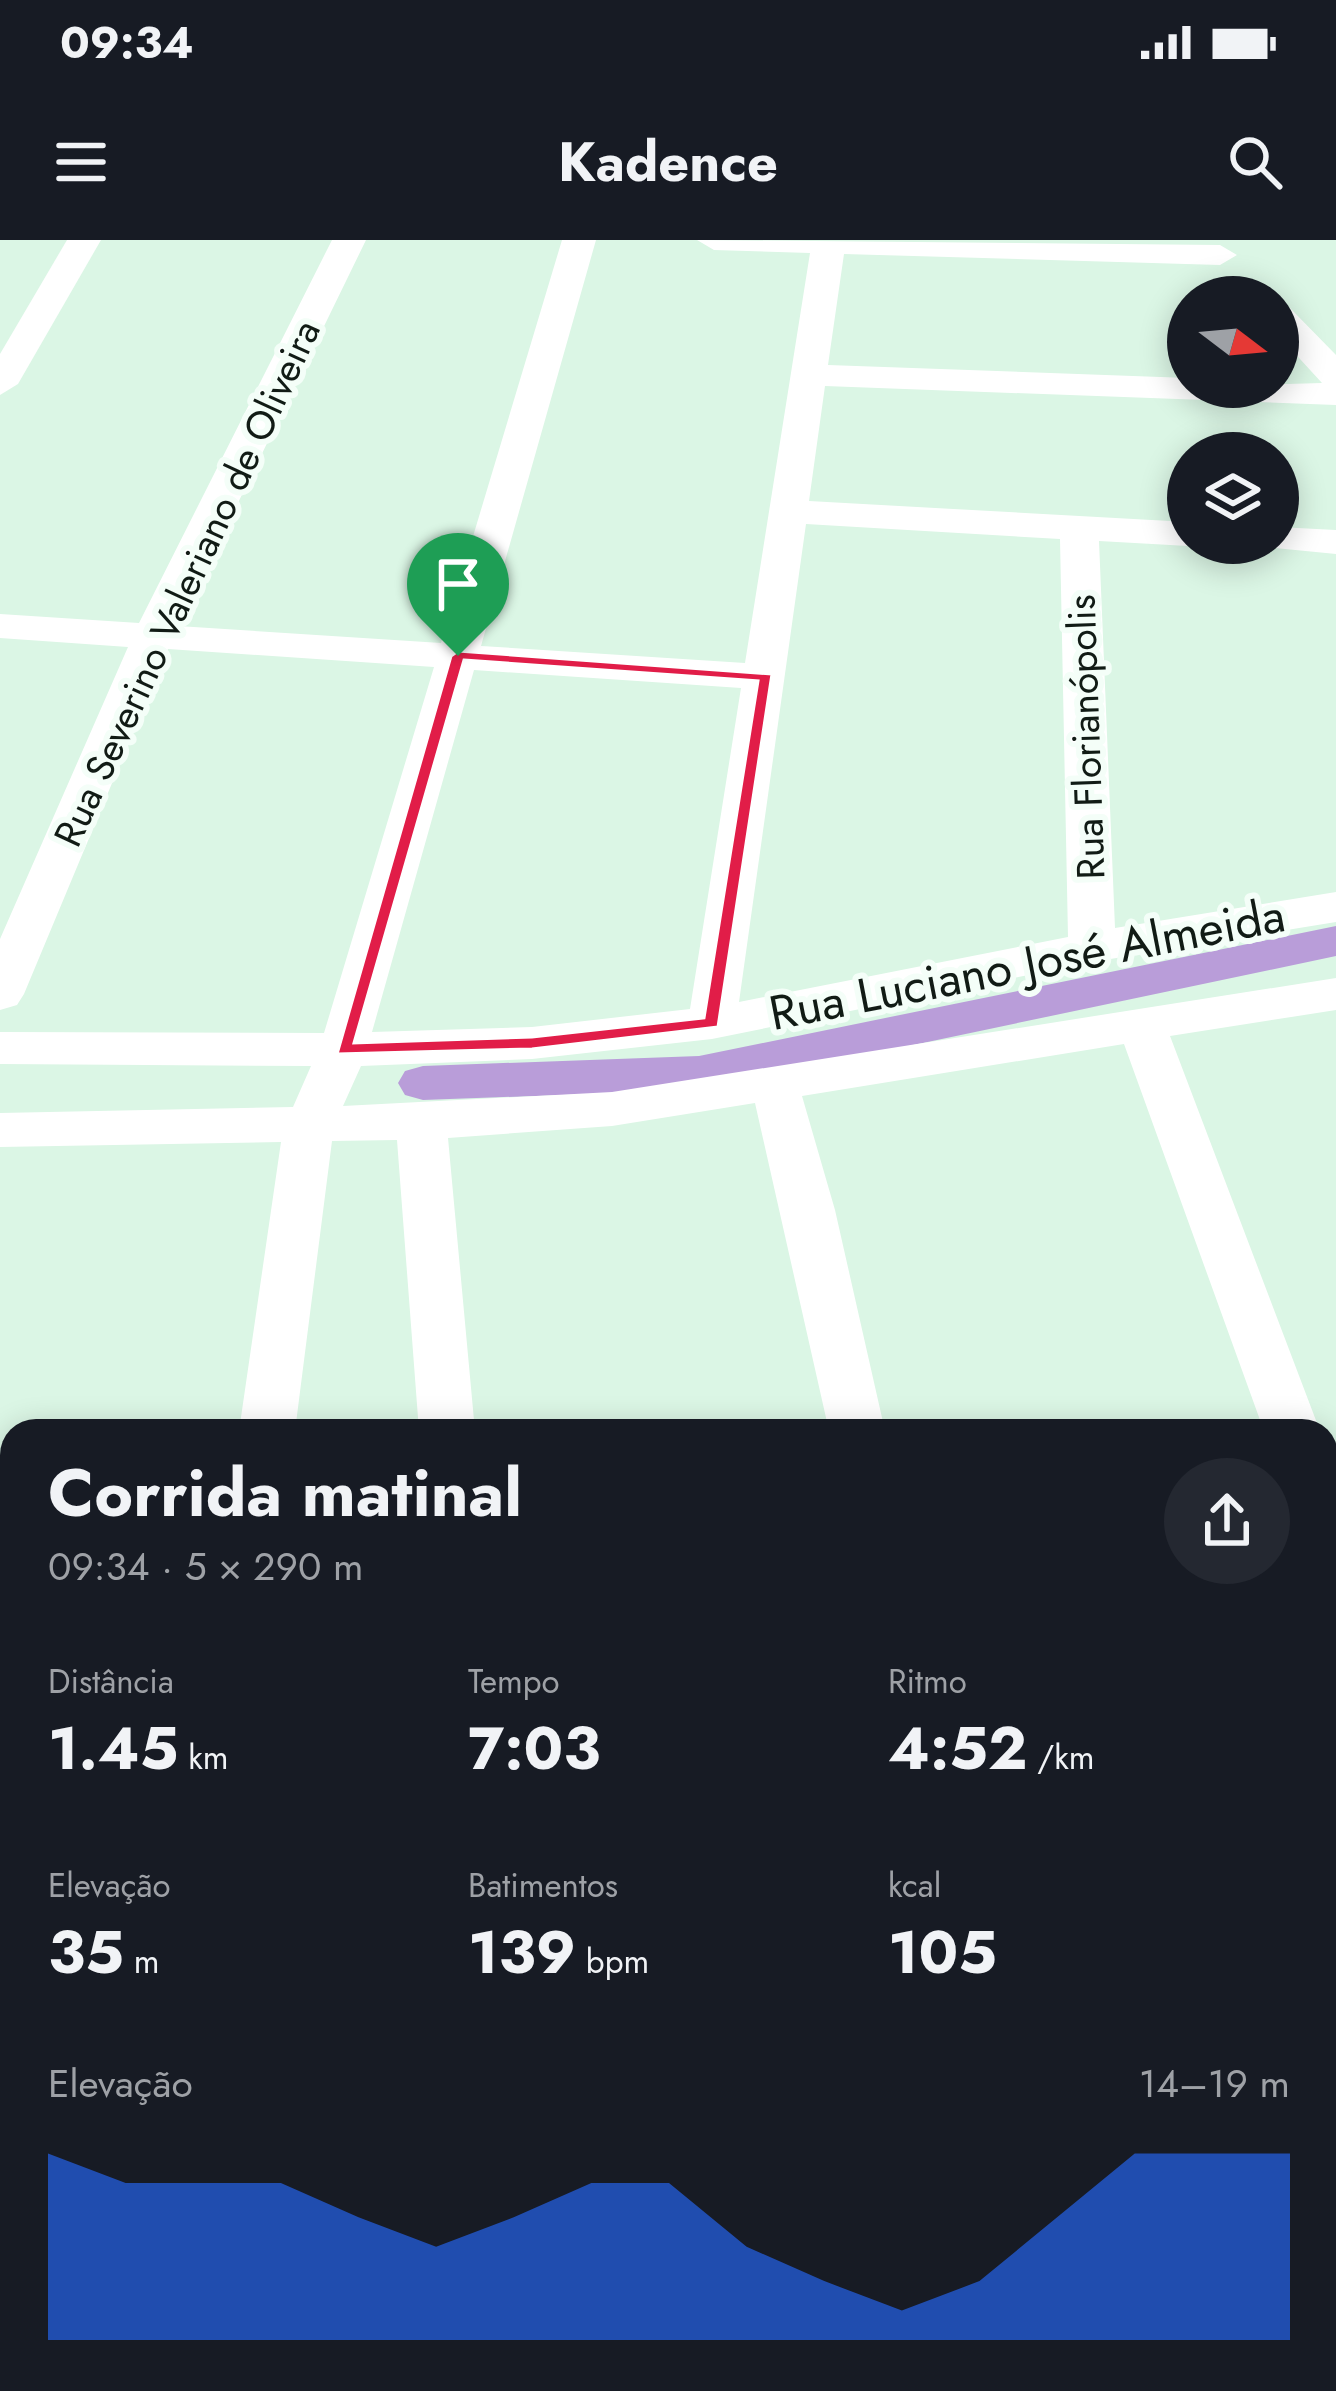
<!DOCTYPE html>
<html lang="pt">
<meta charset="utf-8">
<style>
body{margin:0;font-family:Jost,sans-serif;background:#242831;color:#f1f3f6;height:100vh;display:flex;flex-direction:column;font-size:45px;white-space:nowrap}
*{box-sizing:border-box;margin:0}
p{font-size:39px;color:#9ea1a6}
.icon{flex:none;width:66px;height:66px;fill:none;stroke:currentColor;stroke-width:2;stroke-linecap:round;stroke-linejoin:round}
.map{position:relative;flex:1;overflow:hidden}
.side{position:absolute;left:0px;top:1179px;width:1338px;height:972px;display:flex;flex-direction:column;background:#171b24;border-radius:36px 36px 0 0;box-shadow:0 6px 30px #0003}
.side>*{flex:none}
.needle{width:78px;rotate:106deg}
.tools{position:absolute;left:1167px;top:36px;display:grid;gap:24px}
.tools a{display:grid;place-items:center;width:132px;height:132px;border-radius:50%;background:#171b24;box-shadow:0 6px 30px #0003;font-size:60px}
.pin{position:absolute;display:grid;place-items:center;width:102px;height:102px;color:#fff;margin:-123px -51px;border-radius:50% 50% 50% 0;rotate:-45deg;box-shadow:0 0 12px #0007}
.pin .icon{rotate:45deg}
.round{display:grid;place-items:center;flex:none;width:126px;height:126px;border-radius:63px;background:#242831}
.summary{display:flex;align-items:center;justify-content:space-between;height:204px;padding:0 48px}
h1{font-size:66px;font-weight:700;line-height:90px}
.figures{display:grid;grid-template-columns:repeat(3,1fr);gap:18px;height:204px;padding:12px 48px}
.figures div{display:grid;align-content:center}
.figures b{font-size:60px;font-weight:700}
.figures small{font-size:33px;font-weight:400}
.figures p{font-size:33px}
.chart{height:336px;padding:24px 48px}
.chart p{display:flex;justify-content:space-between}
.chart svg{width:100%;height:216px;margin-top:12px;fill:#2563eb;opacity:.7}
.status{display:flex;justify-content:space-between;align-items:center;height:84px;padding:0 60px;background:#171b24;direction:ltr}
.status svg{height:33px;fill:currentColor}
header{display:flex;justify-content:space-between;align-items:center;height:156px;padding:0 48px;background:#171b24;font-size:54px;font-weight:700}
.map>svg:first-child{display:block}
.lines{fill:none;stroke-linecap:round;stroke-linejoin:round}
.canal{fill:#b99dd9;fill-rule:evenodd}
.building{fill:#31473a;stroke:#647c6d;stroke-width:3}
.street{fill:#fff;fill-rule:evenodd}
.secondary{fill:#fff;fill-rule:evenodd}
.route{fill:#e11d48;stroke:#fff;stroke-width:3;fill-rule:evenodd}
.labels{text-anchor:middle;dominant-baseline:central;stroke-width:12;stroke-linejoin:round;paint-order:stroke}
.far-street-label{font-size:39px;fill:#111b15;stroke:#f4fef8}
.street-label{font-size:48px;fill:#111b15;stroke:#f4fef8}
</style>
<div class="status"><b>09:34</b><svg viewBox="0 0 49 12"><path d="M0 12V9h3v3zM5 12V6h3v6zM10 12V3h3v9zM15 12V0h3v12zM26 1h20v11H26zM47 4h2v5h-2z"/></svg></div>
<header><svg class="icon" aria-label="menu" viewBox="0 0 24 24"><path d="M4 6h16M4 12h16M4 18h16"/></svg>Kadence<svg class="icon" aria-label="search" viewBox="0 0 24 24"><circle cx="10" cy="10" r="6"/><path d="M15 15l6 6"/></svg></header>
<div class="map">
<svg width="1336" height="2151" viewBox="0 0 1336 2151">
<rect width="100%" height="100%" fill="#dbf6e5"/>
<g class="lines">
<path class="canal" d="M1336,686V716L699,850L423,860L405,855L398,843L405,831L423,826L699,816Z"/>
</g>
<path class="building" d="M172,2139H462L463,2151H166Z"/>
<g class="lines">
<g class="street">
<path d="M67,0H101L18,144L0,155V114Z"/>
<path d="M332,0H366L178,386L441,403L562,0H596L481,406L745,423L810,13L714,10L697,0L1220,5L1237,15L1220,25L844,14L828,125L1188,138V147L1322,143L1278,95V65L1290,68L1336,115V165L825,146L809,261L1188,282V303H1199L1188,306L1099,301L1115,688L1336,652V682L1092,722L712,799L532,819L361,826L343,866L612,852L1336,738V770L1170,796L1320,1191H1264L1124,804L802,856L835,970L885,1191H829L755,863L612,886L448,898L475,1191H419L397,900L332,901L295,1191H239L281,902L0,907V873L293,867L311,826L0,824V792L324,793L434,427L168,409L24,754L17,765L0,770V699L128,407L0,398V374L139,383ZM806,284L1060,299L1068,697L739,762ZM474,430L741,448L690,769L532,787L372,792Z"/>
<path d="M1278,287L1336,290V314L1264,307L1261,303H1278Z"/>
<path d="M1326,1260L1336,1263V1334L1326,1330Z"/>
<path d="M12,1875V1943L0,1944V1876Z"/>
<path d="M21,2139H96L91,2151H16Z"/>
<path d="M488,2139H562L563,2151H489Z"/>
<path d="M1032,2139H1106L1109,2151H1035Z"/>
</g>
<g class="secondary">
<rect x="0" y="1401" width="12" height="62"/>
<rect x="1326" y="1406" width="10" height="62"/>
</g>
</g>
<path class="route" d="M458,411L772,434L718,787L532,809L337,814L451,416ZM464,420L758,441L704,778L532,797L354,803Z"/>
<g class="labels">
<g class="far-street-label">
<text transform="translate(187 343) rotate(-65)">Rua Severino Valeriano de Oliveira</text>
<text transform="translate(1086 497) rotate(-92)">Rua Florianópolis</text>
</g>
<g class="street-label">
<text transform="translate(1027 724) rotate(-11)">Rua Luciano José Almeida</text>
</g>
</g>
</svg>
<div class="tools">
<a><svg class="needle" viewBox="-14 -14 28 28"><path d="M0-13l5 13h-10z" fill="#e53935"/><path d="M0 13l5-13h-10z" fill="#9ea1a6"/></svg></a>
<a><svg class="icon" aria-label="layers" viewBox="0 0 24 24"><path d="M12 4l9 5-9 5-9-5zM3 14l9 5 9-5"/></svg></a>
</div>
<div class="pin" style="left:458px;top:416px;background:#1e9e55"><svg class="icon" aria-label="arrive" viewBox="0 0 24 24"><path d="M6 21V4h12l-3 4 3 4H6"/></svg></div>
<section class="side">
<div class="summary"><div><h1>Corrida matinal</h1><p>09:34 · 5 × 290 m</p></div><a class="round"><svg class="icon" aria-label="share" viewBox="0 0 24 24"><path d="M12 15V3M7 8l5-5 5 5M5 13v7h14v-7"/></svg></a></div>
<div class="figures">
<div><p>Distância</p><b>1.45<small> km</small></b></div>
<div><p>Tempo</p><b>7:03</b></div>
<div><p>Ritmo</p><b>4:52<small> /km</small></b></div>
</div>
<div class="figures">
<div><p>Elevação</p><b>35<small> m</small></b></div>
<div><p>Batimentos</p><b>139<small> bpm</small></b></div>
<div><p>kcal</p><b>105</b></div>
</div>
<div class="chart"><p><span>Elevação</span>14–19 m</p>
<svg viewBox="0 0 160 44" preserveAspectRatio="none"><path d="M0 44V6L10 12L20 12L30 12L40 19L50 25L60 19L70 12L80 12L90 25L100 32L110 38L120 32L130 19L140 6L150 6L160 6V44z"/></svg>
</div>
</section>
</div>
